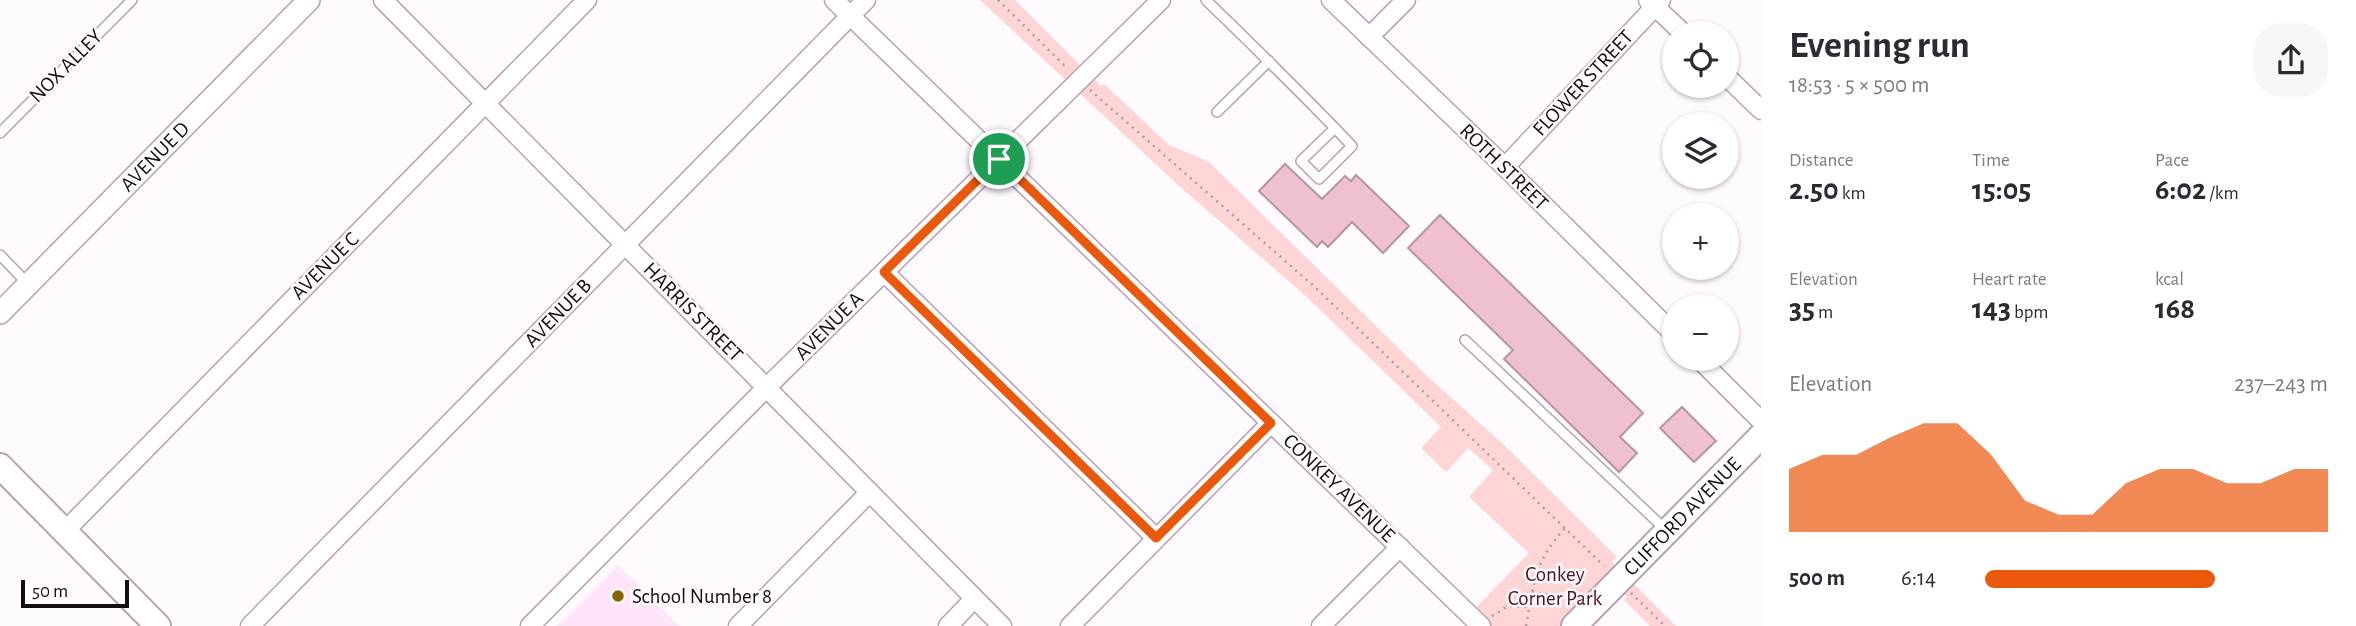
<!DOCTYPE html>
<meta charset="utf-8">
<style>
body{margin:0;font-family:"Alegreya Sans",sans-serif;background:#f7f7f7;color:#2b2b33;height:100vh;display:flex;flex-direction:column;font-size:26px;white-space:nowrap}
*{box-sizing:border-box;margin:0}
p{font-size:23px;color:#7c7c81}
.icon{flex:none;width:38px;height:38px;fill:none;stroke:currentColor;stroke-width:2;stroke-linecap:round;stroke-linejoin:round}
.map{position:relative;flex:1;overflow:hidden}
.sheet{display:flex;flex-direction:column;background:#fff;width:595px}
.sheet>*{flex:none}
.tools{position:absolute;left:1662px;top:21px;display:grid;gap:14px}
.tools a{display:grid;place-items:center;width:77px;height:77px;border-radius:50%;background:#fff;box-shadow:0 2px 5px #0004;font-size:35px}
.scale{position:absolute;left:21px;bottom:18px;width:108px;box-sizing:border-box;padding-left:7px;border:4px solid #160d14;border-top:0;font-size:19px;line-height:24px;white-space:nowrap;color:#160d14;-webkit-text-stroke:5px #fffafe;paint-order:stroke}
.pin{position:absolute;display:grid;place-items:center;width:60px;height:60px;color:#fff;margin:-30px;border:4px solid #fff;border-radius:50%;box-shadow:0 2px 7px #0007}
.round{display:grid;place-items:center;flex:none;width:74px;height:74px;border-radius:28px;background:#f7f7f7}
.overview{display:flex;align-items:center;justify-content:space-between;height:119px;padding:0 28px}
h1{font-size:38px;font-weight:700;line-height:52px}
.metrics{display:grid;grid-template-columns:repeat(3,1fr);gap:10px;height:119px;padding:7px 28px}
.metrics div{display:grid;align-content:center}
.metrics b{font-size:30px;font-weight:700}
.metrics small{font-size:19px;font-weight:400}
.metrics p{font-size:19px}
.chart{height:196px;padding:14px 28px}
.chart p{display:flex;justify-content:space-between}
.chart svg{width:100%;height:126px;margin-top:7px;fill:#ea580c;opacity:.7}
ul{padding:0 28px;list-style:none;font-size:23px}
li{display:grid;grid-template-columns:112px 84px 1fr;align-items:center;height:52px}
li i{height:18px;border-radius:9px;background:#ea580c}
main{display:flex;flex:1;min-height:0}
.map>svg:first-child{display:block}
.built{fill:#ffe5fa}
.green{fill:#fdd5d5}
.building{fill:#efc0d1;stroke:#b496a0;stroke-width:2}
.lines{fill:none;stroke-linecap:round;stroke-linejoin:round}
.service-casing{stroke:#b8a0b3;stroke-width:12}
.minor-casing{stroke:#b8a0b3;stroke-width:21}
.tertiary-casing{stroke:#b8a0b3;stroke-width:24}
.secondary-casing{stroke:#b8a0b3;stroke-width:28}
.path{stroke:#a6a0a5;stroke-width:2.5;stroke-dasharray:2 5;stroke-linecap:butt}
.service{stroke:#fff;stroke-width:9}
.minor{stroke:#fff;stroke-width:18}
.tertiary{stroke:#fff;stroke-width:21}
.secondary{stroke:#fff;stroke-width:24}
.route-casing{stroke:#fff;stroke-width:14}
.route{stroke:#ea580c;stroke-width:9}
.poi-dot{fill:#876500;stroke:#fffafe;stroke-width:2.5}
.labels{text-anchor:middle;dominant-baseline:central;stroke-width:5;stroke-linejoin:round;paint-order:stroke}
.street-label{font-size:21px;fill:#160d14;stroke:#fffafe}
.park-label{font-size:21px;fill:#4f141b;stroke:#fffafe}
.poi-label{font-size:21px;fill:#160d14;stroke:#fffafe;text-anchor:start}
</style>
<main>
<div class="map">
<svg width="1761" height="626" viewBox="0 0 1761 626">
<rect width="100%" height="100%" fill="#fffafe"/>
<path class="built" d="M618,565L679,626H557Z"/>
<path class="green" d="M980,0H1015L1101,86L1104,84L1169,145L1209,162L1427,376L1504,445L1617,557L1612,562L1676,626H1650L1624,600L1627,597L1614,586L1574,626H1481L1469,615L1529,553L1469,497L1493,470L1468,448L1446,472L1421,448L1441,427L1308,298L1178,185Z"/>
<g class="building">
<path d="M1285,164L1322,199L1345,176L1351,181L1356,175L1409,226L1383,253L1352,222L1328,247L1322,241L1317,247L1259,191Z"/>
<path d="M1440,215L1643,413L1620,437L1637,453L1619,472L1504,359L1513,350L1408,248Z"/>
<path d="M1682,407L1716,441L1694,462L1660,428Z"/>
</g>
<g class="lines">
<g class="service-casing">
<g id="service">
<path d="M1206,0C1255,48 1305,96 1352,146L1319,179L1301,161L1335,128"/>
<path d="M1217,112L1269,61"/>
<path d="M0,133L132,0"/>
<path d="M0,255L28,284"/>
<path d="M1465,340L1666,530"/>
</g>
</g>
<g class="minor-casing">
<g id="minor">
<path d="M383,0L1002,626"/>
<path d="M834,0L1481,626"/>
<path d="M1331,0L1505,167L1675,335"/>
<path d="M1648,0L1683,33"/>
<path d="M1369,37L1406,0"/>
<path d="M1727,77L1761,110"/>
<path d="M1505,167L1661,0"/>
<path d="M884,272L1156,538"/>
<path d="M1699,359L1761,421"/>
<path d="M64,532L587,0"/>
<path d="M250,626L866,0"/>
<path d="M530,626L767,387L1161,0"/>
<path d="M738,626L870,492"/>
<path d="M948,626L974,599"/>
<path d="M1070,626L1271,423"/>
<path d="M1321,626L1400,547"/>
</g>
</g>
<g class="tertiary-casing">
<g id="tertiary">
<path id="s1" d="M0,313L309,0"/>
</g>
</g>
<g class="secondary-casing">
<g id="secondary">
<path d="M0,466L158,626"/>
<path id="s2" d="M1574,626L1761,436"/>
</g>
</g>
<g class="path">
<path d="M998,0L1068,69"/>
<path d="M1090,90L1316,288L1604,566"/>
<path d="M1532,592L1572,598"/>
<path d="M1631,593L1665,626"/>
<path d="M1492,616L1508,606L1528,607"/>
<path d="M1526,626C1534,583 1534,562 1565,528"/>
</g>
<use href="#service" class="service"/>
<use href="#minor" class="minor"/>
<use href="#tertiary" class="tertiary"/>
<use href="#secondary" class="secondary"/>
</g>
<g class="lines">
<g class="route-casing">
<path id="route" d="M999,159L1271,423L1156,538L884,272Z"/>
</g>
<use href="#route" class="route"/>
</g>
<circle class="poi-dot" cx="618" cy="596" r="7"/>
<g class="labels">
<g class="street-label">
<text transform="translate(66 66) rotate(-45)">NOX ALLEY</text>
<text transform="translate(1583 83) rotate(-47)">FLOWER STREET</text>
<text stroke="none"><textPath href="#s1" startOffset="220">AVENUE D</textPath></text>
<text transform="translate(1504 167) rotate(44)">ROTH STREET</text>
<text transform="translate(325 266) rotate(-45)">AVENUE C</text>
<text transform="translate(693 312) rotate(45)">HARRIS STREET</text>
<text transform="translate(558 313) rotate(-46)">AVENUE B</text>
<text transform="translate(829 326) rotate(-45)">AVENUE A</text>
<text transform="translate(1339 488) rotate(44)">CONKEY AVENUE</text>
<text stroke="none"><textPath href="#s2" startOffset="154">CLIFFORD AVENUE</textPath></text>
</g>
<g class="park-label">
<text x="1555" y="574">Conkey<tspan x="1555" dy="24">Corner Park</tspan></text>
</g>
<g class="poi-label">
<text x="632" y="596">School Number 8</text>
</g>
</g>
</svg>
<div class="tools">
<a><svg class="icon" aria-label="locate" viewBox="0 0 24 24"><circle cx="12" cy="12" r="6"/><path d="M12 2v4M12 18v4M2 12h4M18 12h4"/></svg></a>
<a><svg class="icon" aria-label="layers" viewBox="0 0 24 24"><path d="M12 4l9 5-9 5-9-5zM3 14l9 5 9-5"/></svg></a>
<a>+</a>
<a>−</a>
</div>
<div class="scale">50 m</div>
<div class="pin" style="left:999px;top:159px;background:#1e9e55"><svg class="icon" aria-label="arrive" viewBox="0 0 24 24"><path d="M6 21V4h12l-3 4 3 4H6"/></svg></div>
</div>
<section class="sheet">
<div class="overview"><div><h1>Evening run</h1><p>18:53 · 5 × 500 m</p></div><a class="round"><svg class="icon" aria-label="share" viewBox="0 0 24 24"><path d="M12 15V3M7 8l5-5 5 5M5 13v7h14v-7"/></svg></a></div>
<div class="metrics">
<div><p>Distance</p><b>2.50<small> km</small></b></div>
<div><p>Time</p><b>15:05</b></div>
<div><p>Pace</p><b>6:02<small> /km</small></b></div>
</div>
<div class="metrics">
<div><p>Elevation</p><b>35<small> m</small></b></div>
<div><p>Heart rate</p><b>143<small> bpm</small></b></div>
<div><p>kcal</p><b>168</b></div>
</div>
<div class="chart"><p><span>Elevation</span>237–243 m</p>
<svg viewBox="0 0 160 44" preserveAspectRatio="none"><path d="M0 44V22L10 17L20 17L30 11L40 6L50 6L60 17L70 33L80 38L90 38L100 27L110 22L120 22L130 27L140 27L150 22L160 22V44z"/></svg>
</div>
<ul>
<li><b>500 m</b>6:14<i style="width:67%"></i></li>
</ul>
</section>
</main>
